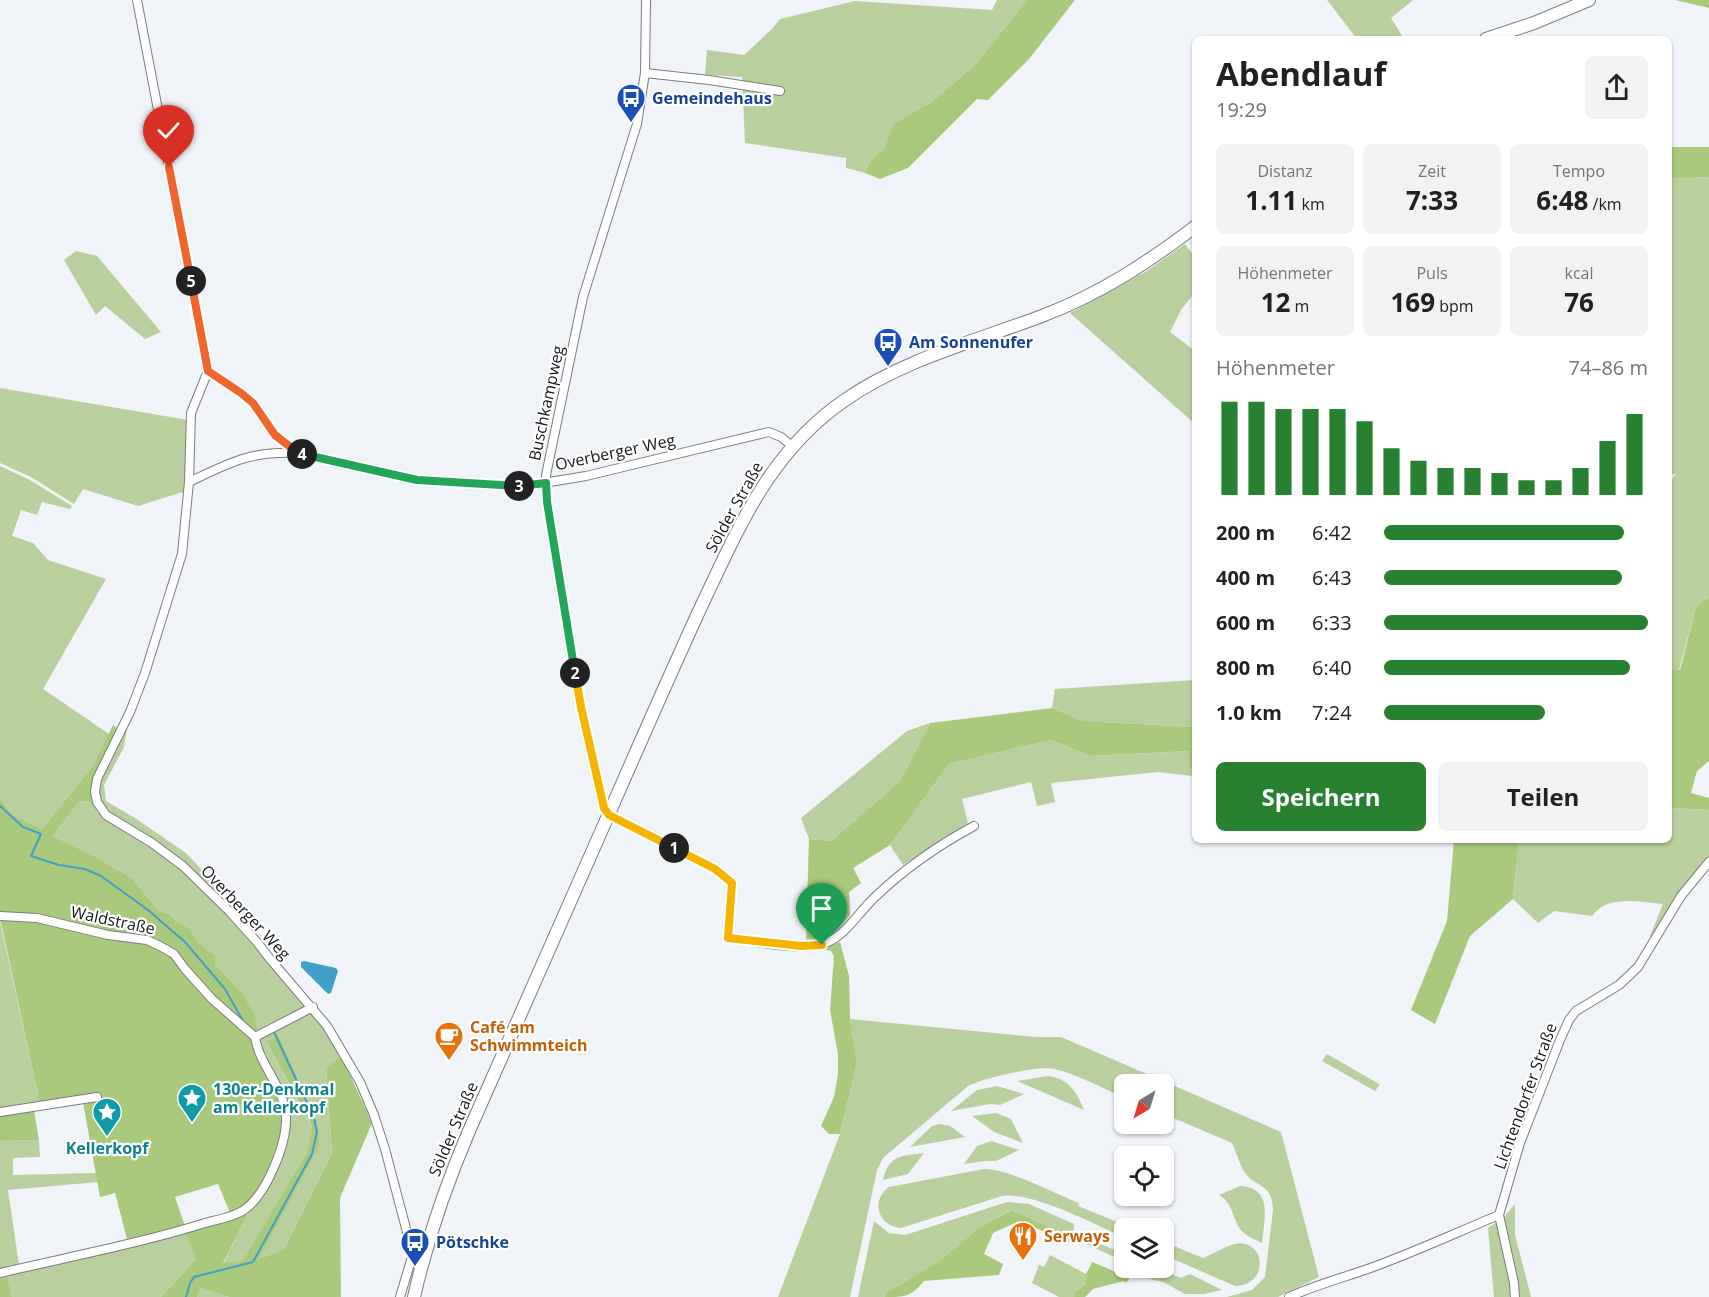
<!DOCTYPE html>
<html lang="de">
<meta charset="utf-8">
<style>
body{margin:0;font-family:"Open Sans",sans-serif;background:#f2f2f2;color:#202124;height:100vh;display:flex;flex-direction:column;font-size:22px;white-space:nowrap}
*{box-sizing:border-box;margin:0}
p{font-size:20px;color:#757577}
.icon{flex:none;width:33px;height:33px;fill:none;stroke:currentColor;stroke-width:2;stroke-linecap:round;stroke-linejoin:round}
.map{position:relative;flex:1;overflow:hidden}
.details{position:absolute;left:1192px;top:36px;width:480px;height:807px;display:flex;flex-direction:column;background:#fff;border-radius:9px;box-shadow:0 2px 4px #0004}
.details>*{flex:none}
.needle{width:39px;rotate:218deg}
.controls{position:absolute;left:1114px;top:1074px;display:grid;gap:12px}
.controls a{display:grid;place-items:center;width:60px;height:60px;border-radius:9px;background:#fff;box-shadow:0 2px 4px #0004;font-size:30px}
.pin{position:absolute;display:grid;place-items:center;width:51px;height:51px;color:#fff;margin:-62px -26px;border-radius:50% 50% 50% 0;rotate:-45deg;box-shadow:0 0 6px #0007}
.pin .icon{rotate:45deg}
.km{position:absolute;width:30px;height:30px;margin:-15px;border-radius:50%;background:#222;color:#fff;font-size:16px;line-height:30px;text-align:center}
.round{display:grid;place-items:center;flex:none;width:63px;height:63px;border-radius:9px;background:#f2f2f2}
.head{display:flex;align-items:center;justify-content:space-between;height:102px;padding:0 24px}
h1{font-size:33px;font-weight:700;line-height:45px}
.figures{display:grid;grid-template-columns:repeat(3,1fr);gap:9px;height:102px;padding:6px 24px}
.figures div{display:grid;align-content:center;border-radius:9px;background:#f2f2f2;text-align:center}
.figures b{font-size:26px;font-weight:700}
.figures small{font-size:16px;font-weight:400}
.figures p{font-size:16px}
.chart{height:168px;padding:12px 24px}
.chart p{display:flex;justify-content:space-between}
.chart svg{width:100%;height:108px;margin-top:6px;stroke:#288131;stroke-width:6}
.primary-button{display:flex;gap:12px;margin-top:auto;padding:12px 24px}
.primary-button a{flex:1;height:69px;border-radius:9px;background:#288131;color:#fff;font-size:24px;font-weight:700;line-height:69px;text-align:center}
.primary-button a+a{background:#f2f2f2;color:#202124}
ul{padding:0 24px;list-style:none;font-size:20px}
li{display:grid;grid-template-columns:96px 72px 1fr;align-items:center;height:45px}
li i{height:15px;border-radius:8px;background:#288131}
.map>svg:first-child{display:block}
.green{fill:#b9cf9d}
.forest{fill:#a9ca7d}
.water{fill:#40a0ca}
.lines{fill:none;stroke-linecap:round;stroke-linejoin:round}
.stream{stroke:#40a0ca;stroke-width:2}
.minor-casing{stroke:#797c80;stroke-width:10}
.secondary-casing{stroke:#797c80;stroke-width:14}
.minor{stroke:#fff;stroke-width:8}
.secondary{stroke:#fff;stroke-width:12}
.split-1-casing{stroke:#fff;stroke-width:12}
.split-2-casing{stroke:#fff;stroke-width:12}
.split-3-casing{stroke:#fff;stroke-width:12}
.split-4-casing{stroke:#fff;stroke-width:12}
.split-5-casing{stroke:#fff;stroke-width:12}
.split-6-casing{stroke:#fff;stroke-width:12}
.split-1{stroke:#f5b400;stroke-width:8}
.split-2{stroke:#f5b400;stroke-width:8}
.split-3{stroke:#22a559;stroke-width:8}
.split-4{stroke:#22a559;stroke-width:8}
.split-5{stroke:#f0652b;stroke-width:8}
.split-6{stroke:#f0652b;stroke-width:8}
.labels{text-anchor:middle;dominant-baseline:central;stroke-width:4.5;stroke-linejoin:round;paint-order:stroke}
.transit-label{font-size:16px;font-weight:bold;fill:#164399;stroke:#fff;text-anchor:start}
.street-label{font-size:16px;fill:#161719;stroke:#fff}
.food-label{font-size:16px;font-weight:bold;fill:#c56008;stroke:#fff;text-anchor:start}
.culture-label{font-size:16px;font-weight:bold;fill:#0d838f;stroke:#fff;text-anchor:start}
</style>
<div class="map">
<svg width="1709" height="1297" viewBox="0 0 1709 1297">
<rect width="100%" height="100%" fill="#f0f3f7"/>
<g class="green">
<path d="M997,0H1027L975,65L930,103L893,124L884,151L870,161L865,173L846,168V158L745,143L742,77L705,75L707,50L744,55L772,29L780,19L855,1L992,10Z"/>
<path d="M1327,0H1413L1391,18L1404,39H1357Z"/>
<path d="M1709,177V597L1696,607L1679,670H1670V482L1676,474H1670V179Z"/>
<path d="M1185,244L1195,257V292L1181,310L1170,332L1195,351V424L1070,313L1147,271Z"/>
<path d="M76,251L97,256L161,332L145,339L105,306L96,315L64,260Z"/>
<path d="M0,388L188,420L186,491L138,506L83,489L74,504L31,477L0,463Z"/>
<path d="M0,466L30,480L72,506L70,509L42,502L37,515L21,510L12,536L33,543L48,560L106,579L43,689L109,734L92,767L42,829L13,815L0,799Z"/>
<path d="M1195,680V727L1083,721L1052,708L1055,689Z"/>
<path d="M930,723L900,781L831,841L809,839L801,818L907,731Z"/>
<path d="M127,729L124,747L104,785L106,801L135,818L186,853L224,893L219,898L107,814L99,801V780L123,732Z"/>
<path d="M1051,740L1091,756L1190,751L1192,776L1158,772L1051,783L1055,802L1037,806L1031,782L962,799L968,823L903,865L890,845L949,764Z"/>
<path d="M80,801L95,803L182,867L229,913L310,1007L257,1035L241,992L215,964V955L199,943L189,928L177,922L171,915L158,910L132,878L98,858L53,836Z"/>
<path d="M1670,808L1709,810V857L1682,887L1653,938L1650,936L1663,904C1639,902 1608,894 1592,916L1554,911L1538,923L1513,899L1519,840H1670Z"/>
<path d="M0,921L40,1104L0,1110Z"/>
<path d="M312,1012L341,1055L326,1068L332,1153L284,1249L257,1261L320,1145L317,1120L279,1037L266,1040L312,1128L307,1152L243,1262L223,1264L248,1214L259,1197L257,1037Z"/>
<path d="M850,1019L1035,1037H1061L1281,1132L1319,1277L1278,1297H1227L1252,1290L1265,1277L1273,1210C1272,1183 1258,1189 1246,1174C1239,1165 1237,1153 1232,1143L1164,1114V1084H1125V1098C1102,1088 1079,1075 1055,1069C1039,1065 983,1078 968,1086L883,1158L877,1170L850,1297H778L840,1134L857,1062Z"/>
<path d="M1327,1054L1379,1084H1380L1375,1091L1322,1061Z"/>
<path d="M1048,1076C1069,1079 1076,1091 1084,1110L1017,1081Z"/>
<path d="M997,1086L1024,1094L1000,1105L990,1104L951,1111L977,1090Z"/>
<path d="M996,1113L1011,1119L1023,1143L994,1132L972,1116Z"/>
<path d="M939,1124L950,1126L965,1137L910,1147L932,1126Z"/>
<path d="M39,1140L40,1157L13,1158V1175L96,1173L98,1182L8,1190L19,1265L0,1270V1141Z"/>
<path d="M991,1141L1019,1150L996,1161H985L964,1164L977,1146Z"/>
<path d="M924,1153L908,1174L883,1180C889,1155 901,1156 924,1153Z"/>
<path d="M984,1169C1007,1168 1056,1194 1079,1203L1078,1206L1132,1228H1125V1238C1096,1225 1032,1191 1002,1196L901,1228C878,1226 870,1201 889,1187Z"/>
<path d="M1240,1186C1274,1188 1264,1219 1262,1243C1254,1239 1246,1236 1240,1229C1232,1217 1233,1203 1219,1195Z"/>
<path d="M1007,1202L1029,1204L1074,1224L1073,1233L1125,1254V1265H1119L1121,1260L1071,1237L1068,1243L1052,1235L1054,1229L1010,1210L977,1229L942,1259L884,1294L885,1297H858L874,1221L889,1233L905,1235Z"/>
<path d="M1515,1204V1235L1531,1297H1494L1488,1228L1503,1218Z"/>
<path d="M185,1232L196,1259L161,1297H12L7,1274Z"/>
<path d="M1164,1242L1203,1258C1222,1251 1242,1231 1258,1254C1264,1272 1253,1286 1235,1286L1164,1255Z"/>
<path d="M1050,1255L1086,1274V1284L1075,1292V1297H1059L1032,1283L1039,1265L1044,1267Z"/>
<path d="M1131,1268H1157L1181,1278L1190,1274L1222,1290L1204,1294H1185L1163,1282L1146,1278Z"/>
<path d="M200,1288L229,1297H197Z"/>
</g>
<g class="forest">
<path d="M1027,0H1075L1029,59L988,100L977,99L908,168L880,179L865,173L870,161L884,150L893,124L930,103L975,65Z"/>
<path d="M1675,0H1709V8Z"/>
<path d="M1670,147H1709V177L1670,179Z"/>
<path d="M1709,597V761L1697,771L1691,793L1709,798V810L1670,808V670H1680L1696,607Z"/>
<path d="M1052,708L1083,721L1195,727V777L1192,776L1189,751L1091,756L1051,740L949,764L890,845L853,868L861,883L849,892L850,915C835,933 829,940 806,940L809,839L831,841L900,781L930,723Z"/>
<path d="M113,725L120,730L96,779L95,803L80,801L53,836L98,858L132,878L158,910L171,915L177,922L189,928L199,943L215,955V964L241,992L255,1015L257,1035L160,945L0,915V799L13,815L42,829L92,767Z"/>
<path d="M1454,840H1519L1513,899L1470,936L1435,1024L1411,1010L1447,921Z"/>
<path d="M0,918L36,919L147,941L173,954L254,1037L285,1116L283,1138L256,1195L242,1208L231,1215L218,1184L175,1197L185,1226L127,1239L115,1193L100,1197L83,1102L40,1104Z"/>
<path d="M840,942L849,976L850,1019L857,1062L840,1134H829L821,1126L834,1097L838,1074V1054L830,1010L834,956L831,951L822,949Z"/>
<path d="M279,1037L317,1120L320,1145L258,1260L284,1249L332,1153L326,1068L341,1055L372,1123L340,1198L341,1297H229L200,1288L197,1297H161L196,1259L184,1230L248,1214L223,1263L243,1261L307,1152L312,1127L266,1040Z"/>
<path d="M34,1110L39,1140L0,1141V1115Z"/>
<path d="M1011,1210L1054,1229L1052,1235L1019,1221L993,1233L984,1254L1003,1264L999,1275L924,1281C911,1297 905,1297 885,1297L884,1294L942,1259L977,1229Z"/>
<path d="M1092,1262L1128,1277L1129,1280L1125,1283L1124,1281L1093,1289L1085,1297H1075V1292L1086,1284V1274Z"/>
<path d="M7,1274L12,1297H0V1275Z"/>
</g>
<path class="water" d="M304,961L336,968L338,971L331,993L328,994L301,967V962Z"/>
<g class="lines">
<g class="stream">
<path d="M0,806L23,827L41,834L31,856L59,865L85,869L101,876L148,910L185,942L225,989L243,1021"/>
<path d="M186,1297L190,1283L194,1277L253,1262L312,1154L317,1132L314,1118L274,1032"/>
</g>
<g class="minor-casing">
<g id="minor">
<path d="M137,0L208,371L191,413L189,482L182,554L145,673L130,712L97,779L95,792L97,802L106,815L152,843L183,866L230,912L257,942L270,959L327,1026L360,1082L374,1115L385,1149L408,1236L415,1247L425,1251"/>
<path d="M646,0L645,73L637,124L583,297L546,475L547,502L581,707L602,803L609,815L715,869L732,883L728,938C751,941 802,951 823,944C846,936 857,914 874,898C904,869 937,846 974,826"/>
<path d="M645,73L709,80L780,91"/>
<path d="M208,371L241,393L253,403L275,435L298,453L417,480L525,486L586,476L769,432L781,437L792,446"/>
<path d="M189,482C231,462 250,451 298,453"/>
<path d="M0,916L37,918L108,935L147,940L160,946L174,954L185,969L212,999L255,1037"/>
<path d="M0,1112L97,1097"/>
<path d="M0,1273C68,1257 138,1244 205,1223C216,1220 234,1217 244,1210C266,1195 287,1144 286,1117C285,1088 259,1065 255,1037L313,1007"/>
<path d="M400,1297L415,1247"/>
<path d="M1289,1297C1318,1284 1346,1277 1376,1266C1417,1251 1458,1232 1499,1215"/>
<path d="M1515,1297L1514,1283L1499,1215L1520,1143L1560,1040L1569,1020L1576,1011L1619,985L1638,967L1681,896L1709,862"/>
</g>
</g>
<g class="secondary-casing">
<g id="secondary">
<path d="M1486,39L1534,23L1589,0"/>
<path d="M414,1297C427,1240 446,1185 469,1131C518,1021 567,911 615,800C643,736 671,672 700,609C738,529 769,452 845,400C904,359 976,341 1042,316C1100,294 1147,263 1196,226"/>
</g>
</g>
<use href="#minor" class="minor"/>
<use href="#secondary" class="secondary"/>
</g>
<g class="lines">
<g class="split-1-casing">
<path id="split-1" d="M674,848L715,869L732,883L728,938L801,946L822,945"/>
</g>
<g class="split-2-casing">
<path id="split-2" d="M575,673L581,707L604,808L609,815L674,848"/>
</g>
<g class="split-3-casing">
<path id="split-3" d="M519,486L546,483L547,502L575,673"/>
</g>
<g class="split-4-casing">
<path id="split-4" d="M302,454L417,480L519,486"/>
</g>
<g class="split-5-casing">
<path id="split-5" d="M191,281L208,371L241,393L253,403L275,435L298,453L302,454"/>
</g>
<g class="split-6-casing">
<path id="split-6" d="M169,167L191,281"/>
</g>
<use href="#split-1" class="split-1"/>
<use href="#split-2" class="split-2"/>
<use href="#split-3" class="split-3"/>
<use href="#split-4" class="split-4"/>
<use href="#split-5" class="split-5"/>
<use href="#split-6" class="split-6"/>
</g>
<defs>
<g id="bus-pin" transform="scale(1.5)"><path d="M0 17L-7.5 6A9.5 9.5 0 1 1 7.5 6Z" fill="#1a4fb4" stroke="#fff"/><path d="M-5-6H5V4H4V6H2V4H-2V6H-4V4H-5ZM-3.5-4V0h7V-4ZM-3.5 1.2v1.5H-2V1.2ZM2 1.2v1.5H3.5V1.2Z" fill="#fff"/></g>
<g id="cafe-pin" transform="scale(1.5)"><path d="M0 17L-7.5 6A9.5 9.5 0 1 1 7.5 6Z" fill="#e8710a" stroke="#fff"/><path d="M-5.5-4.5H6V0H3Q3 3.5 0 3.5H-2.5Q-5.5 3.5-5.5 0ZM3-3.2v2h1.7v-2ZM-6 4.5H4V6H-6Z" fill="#fff"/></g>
<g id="sight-pin" transform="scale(1.5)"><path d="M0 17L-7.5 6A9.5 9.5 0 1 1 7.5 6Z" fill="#0f9aa8" stroke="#fff"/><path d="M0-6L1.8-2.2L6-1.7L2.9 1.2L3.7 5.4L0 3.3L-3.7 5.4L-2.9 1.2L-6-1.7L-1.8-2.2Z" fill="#fff"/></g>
<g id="restaurant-pin" transform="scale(1.5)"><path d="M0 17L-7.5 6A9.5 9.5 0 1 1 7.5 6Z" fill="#e8710a" stroke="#fff"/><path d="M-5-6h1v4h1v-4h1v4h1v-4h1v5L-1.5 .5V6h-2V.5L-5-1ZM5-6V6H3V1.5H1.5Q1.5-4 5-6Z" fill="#fff"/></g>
</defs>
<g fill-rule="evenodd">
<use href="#bus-pin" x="631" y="98"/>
<use href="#bus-pin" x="888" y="342"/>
<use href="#cafe-pin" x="449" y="1036"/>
<use href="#sight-pin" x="192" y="1098"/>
<use href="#sight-pin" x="107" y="1112"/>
<use href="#restaurant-pin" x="1023" y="1236"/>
<use href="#bus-pin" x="415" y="1242"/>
</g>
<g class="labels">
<g class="transit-label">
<text x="652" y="98">Gemeindehaus</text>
<text x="909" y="342">Am Sonnenufer</text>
<text x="436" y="1242">Pötschke</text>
</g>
<g class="street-label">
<text transform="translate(546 403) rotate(-78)">Buschkampweg</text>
<text transform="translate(615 452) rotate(-12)">Overberger Weg</text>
<text transform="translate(734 507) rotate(-61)">Sölder Straße</text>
<text transform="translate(246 912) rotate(47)">Overberger Weg</text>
<text transform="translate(113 920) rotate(12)">Waldstraße</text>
<text transform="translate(1525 1096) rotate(-70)">Lichtendorfer Straße</text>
<text transform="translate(453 1129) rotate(-67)">Sölder Straße</text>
</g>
<g class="food-label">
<text x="470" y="1027">Café am<tspan x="470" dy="18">Schwimmteich</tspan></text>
<text x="1044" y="1236">Serways</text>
</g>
<g class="culture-label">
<text x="213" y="1089">130er-Denkmal<tspan x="213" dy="18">am Kellerkopf</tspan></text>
<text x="107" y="1148" text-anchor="middle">Kellerkopf</text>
</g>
</g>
</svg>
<div class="controls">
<a><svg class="needle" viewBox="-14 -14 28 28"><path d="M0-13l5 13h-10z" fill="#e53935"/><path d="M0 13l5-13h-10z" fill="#757577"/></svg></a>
<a><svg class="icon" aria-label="locate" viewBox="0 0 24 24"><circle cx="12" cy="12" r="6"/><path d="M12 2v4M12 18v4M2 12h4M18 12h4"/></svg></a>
<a><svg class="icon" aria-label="layers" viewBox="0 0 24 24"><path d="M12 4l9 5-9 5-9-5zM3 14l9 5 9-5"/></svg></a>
</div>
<div class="pin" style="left:822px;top:945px;background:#1e9e55"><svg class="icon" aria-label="arrive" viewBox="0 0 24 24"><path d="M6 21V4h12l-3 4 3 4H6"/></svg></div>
<div class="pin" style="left:169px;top:167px;background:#d93025"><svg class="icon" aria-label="check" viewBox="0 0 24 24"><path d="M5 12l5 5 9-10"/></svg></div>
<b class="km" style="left:674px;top:848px">1</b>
<b class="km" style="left:575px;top:673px">2</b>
<b class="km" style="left:519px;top:486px">3</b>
<b class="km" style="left:302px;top:454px">4</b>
<b class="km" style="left:191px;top:281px">5</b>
<section class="details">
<div class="head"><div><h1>Abendlauf</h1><p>19:29</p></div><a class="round"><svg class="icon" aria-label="share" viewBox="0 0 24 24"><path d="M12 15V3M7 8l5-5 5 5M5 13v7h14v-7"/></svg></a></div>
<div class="figures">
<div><p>Distanz</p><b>1.11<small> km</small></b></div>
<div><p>Zeit</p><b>7:33</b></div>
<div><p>Tempo</p><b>6:48<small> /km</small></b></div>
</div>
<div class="figures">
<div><p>Höhenmeter</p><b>12<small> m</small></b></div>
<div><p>Puls</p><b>169<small> bpm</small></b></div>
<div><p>kcal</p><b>76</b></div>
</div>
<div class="chart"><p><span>Höhenmeter</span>74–86 m</p>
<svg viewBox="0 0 160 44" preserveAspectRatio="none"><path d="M5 44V6M15 44V6M25 44V9M35 44V9M45 44V9M55 44V14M65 44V25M75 44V30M85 44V33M95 44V33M105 44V35M115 44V38M125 44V38M135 44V33M145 44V22M155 44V11"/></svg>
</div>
<ul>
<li><b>200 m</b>6:42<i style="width:91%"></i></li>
<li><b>400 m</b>6:43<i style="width:90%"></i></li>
<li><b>600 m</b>6:33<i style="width:100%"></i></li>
<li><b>800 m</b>6:40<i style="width:93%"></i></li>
<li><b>1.0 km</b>7:24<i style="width:61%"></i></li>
</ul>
<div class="primary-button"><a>Speichern</a><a>Teilen</a></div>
</section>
</div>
